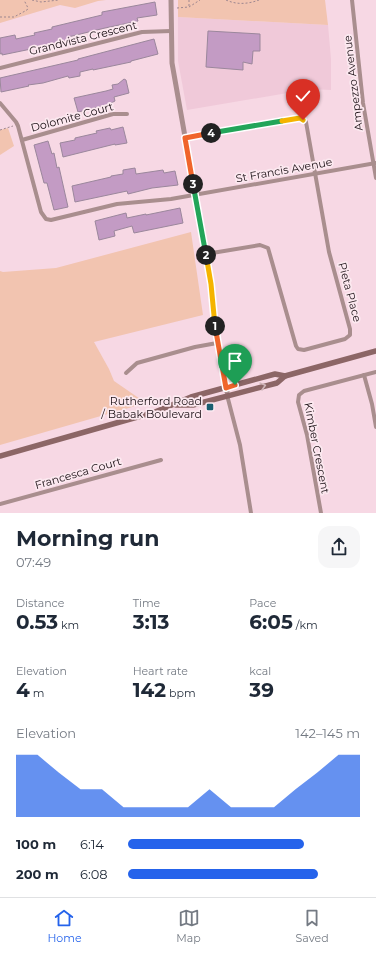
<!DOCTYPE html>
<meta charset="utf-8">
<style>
body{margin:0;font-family:Montserrat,sans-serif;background:#f6f6f7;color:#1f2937;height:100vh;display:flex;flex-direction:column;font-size:15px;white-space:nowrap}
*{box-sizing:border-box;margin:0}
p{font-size:13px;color:#747a83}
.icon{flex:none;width:22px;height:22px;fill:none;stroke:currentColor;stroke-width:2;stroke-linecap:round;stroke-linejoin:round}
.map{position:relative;height:513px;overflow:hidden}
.drawer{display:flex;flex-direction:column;background:#fff;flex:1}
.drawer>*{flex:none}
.pin{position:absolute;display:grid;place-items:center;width:34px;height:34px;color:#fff;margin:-41px -17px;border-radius:50% 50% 50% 0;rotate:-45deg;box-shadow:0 0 4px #0007}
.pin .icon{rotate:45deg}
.km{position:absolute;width:20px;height:20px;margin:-10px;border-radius:50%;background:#222;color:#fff;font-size:11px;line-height:20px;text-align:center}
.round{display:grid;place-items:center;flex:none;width:42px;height:42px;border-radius:12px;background:#f6f6f7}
.head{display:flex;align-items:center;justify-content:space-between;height:68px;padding:0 16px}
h1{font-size:22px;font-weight:700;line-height:30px}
.figures{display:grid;grid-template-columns:repeat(3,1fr);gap:6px;height:68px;padding:4px 16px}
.figures div{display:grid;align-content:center}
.figures b{font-size:20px;font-weight:700}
.figures small{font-size:11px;font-weight:400}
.figures p{font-size:11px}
.chart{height:112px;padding:8px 16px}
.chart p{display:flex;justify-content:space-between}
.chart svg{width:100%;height:72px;margin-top:4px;fill:#2563eb;opacity:.7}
ul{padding:0 16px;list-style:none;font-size:13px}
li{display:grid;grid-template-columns:64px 48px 1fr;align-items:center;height:30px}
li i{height:10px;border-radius:5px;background:#2563eb}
.tab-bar{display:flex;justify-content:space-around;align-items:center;height:56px;border-top:1px solid #e0e1e3;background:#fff;font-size:11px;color:#747a83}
.tab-bar a{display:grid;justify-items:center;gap:2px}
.tab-bar .selected{color:#2563eb}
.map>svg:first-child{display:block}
.built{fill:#f0c9d9}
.green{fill:#f2c4b0}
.building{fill:#c39bc4;stroke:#9b879c}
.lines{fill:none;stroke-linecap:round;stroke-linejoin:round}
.path{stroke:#9d868f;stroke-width:1;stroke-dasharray:2 2;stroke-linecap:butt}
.minor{stroke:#a98e8e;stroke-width:4}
.tertiary{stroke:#a98e8e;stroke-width:5}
.secondary{stroke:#8c6666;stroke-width:5.5}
.oneway{stroke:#cfb5b9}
.split-1-casing{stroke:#fff;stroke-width:8}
.split-2-casing{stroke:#fff;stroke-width:8}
.split-3-casing{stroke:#fff;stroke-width:8}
.split-4-casing{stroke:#fff;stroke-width:8}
.split-5-casing{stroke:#fff;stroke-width:8}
.split-6-casing{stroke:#fff;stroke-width:8}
.split-1{stroke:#f0652b;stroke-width:5}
.split-2{stroke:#f5b400;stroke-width:5}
.split-3{stroke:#22a559;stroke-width:5}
.split-4{stroke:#f0652b;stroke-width:5}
.split-5{stroke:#22a559;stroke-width:5}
.split-6{stroke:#f5b400;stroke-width:5}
.poi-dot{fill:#1a5f71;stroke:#fce9f0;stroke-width:1.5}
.labels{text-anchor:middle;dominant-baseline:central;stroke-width:3.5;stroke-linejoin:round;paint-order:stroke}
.street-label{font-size:11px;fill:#1c1116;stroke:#fce9f0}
.poi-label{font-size:11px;fill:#1c1116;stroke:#fce9f0;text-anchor:end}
</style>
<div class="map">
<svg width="376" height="513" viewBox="0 0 376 513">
<rect width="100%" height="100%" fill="#f7d8e4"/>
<path class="built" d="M178,17L328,25L331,59V90L311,89L187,110L178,61Z"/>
<g class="green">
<path d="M0,0H106L98,1L75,8L60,5L0,23Z"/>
<path d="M178,0H325L328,25L178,17Z"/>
<path d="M8,128L14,146L0,155V130Z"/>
<path d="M191,232L203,315L94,342L109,369L114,381L146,403L0,445V271L3,272L56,268Z"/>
</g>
<g class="building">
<path d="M155,2L157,15L137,18L138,21L105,28L68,37L69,40L36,48L2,55V53L0,54V38L15,35L16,39L35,35L34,33L52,29V27L102,15V12Z"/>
<path d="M208,31L260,34V51H253L252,64L243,62V70L206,67Z"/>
<path d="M154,39L158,54L131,61V62L93,70V69L80,72V76L69,78L68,76L43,83L28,85L29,86L1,92L0,78L78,60V59Z"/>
<path d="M124,79L126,80L129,93L114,97L115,101L107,105L78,112L74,98L106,91L113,89L112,85L118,84Z"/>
<path d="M123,127L127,143L115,145V144L63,157L60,143L75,140V138L97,133L96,131L110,128L111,130Z"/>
<path d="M48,141L52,154L54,153L57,168L59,167L68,207L54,210L47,183H44L34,145Z"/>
<path d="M135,168L136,174L163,170L164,173L175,171L178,185L152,188L128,194L127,191L75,202L72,186L111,177V176L123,174V170Z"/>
<path d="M180,208L183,223L134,233L132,226L114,231L115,236L99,240L95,221L126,213L127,218L146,214V215Z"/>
</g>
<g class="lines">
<g class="path">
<path d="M32,0L41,2L59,0"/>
<path d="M189,0V6"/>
<path d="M226,0C237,5 248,4 259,0"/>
<path d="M177,8L189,7L200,0"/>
<path d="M0,17H14L27,10L28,8L24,0"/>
<path d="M0,130L13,126"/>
</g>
<g class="minor">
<path d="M352,0L363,103L376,178"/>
<path d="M0,68L142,32L171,31"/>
<path d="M0,103L16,122L18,126L41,212L46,219L51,220L117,204L171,199L376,163"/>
<path d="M185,138L295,118H300L306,122L329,252L350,329V335L345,339L304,350L298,349L296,346L268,248L260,245L206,254"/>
<path d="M22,140L113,114H127"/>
<path d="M126,373L137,363L195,347L217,343"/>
<path d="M364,375L372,404L376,427"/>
<path d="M227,395L240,445L251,513"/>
<path d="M0,504L161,460"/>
<path d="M321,513L307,435L298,402L299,395L304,391L376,372"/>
</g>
<path class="tertiary" d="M171,0L172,63L211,284L217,343L227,392"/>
<g class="secondary">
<path d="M176,405H193L277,383L285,376L376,351"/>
<path d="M0,456L155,412L191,397L275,374L285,376"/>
</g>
</g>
<defs><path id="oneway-chevron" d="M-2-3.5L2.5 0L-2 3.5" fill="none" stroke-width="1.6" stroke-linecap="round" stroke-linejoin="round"/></defs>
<use class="oneway" href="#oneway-chevron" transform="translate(263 386) rotate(-15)"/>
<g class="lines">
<g class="split-1-casing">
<path id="split-1" d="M215,326L226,388L235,385"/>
</g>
<g class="split-2-casing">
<path id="split-2" d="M206,255L211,284L215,326"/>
</g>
<g class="split-3-casing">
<path id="split-3" d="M193,184L206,255"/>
</g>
<g class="split-4-casing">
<path id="split-4" d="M193,184L185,138L211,133"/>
</g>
<g class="split-5-casing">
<path id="split-5" d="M211,133L282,121"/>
</g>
<g class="split-6-casing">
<path id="split-6" d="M282,121L300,118L303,120"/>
</g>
<use href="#split-1" class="split-1"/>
<use href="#split-2" class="split-2"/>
<use href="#split-3" class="split-3"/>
<use href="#split-4" class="split-4"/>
<use href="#split-5" class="split-5"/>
<use href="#split-6" class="split-6"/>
</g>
<rect class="poi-dot" x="206" y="403" width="8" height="8" rx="2"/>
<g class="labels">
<g class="street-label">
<text transform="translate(83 38) rotate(-14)">Grandvista Crescent</text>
<text transform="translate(353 83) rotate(-97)">Ampezzo Avenue</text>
<text transform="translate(72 117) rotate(-15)">Dolomite Court</text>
<text transform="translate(284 170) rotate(-10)">St Francis Avenue</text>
<text transform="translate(350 292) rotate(75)">Pieta Place</text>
<text transform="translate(317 448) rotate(79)">Kimber Crescent</text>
<text transform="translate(78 473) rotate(-16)">Francesca Court</text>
</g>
<g class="poi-label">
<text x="202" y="401">Rutherford Road<tspan x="202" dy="13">/ Babak Boulevard</tspan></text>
</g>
</g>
</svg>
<div class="pin" style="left:235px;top:385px;background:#1e9e55"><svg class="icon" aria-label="arrive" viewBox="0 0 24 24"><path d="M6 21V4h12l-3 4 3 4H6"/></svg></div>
<div class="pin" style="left:303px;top:120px;background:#d93025"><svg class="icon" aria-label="check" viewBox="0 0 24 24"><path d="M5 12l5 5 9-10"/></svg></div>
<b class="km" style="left:215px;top:326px">1</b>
<b class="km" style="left:206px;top:255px">2</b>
<b class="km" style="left:193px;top:184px">3</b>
<b class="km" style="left:211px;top:133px">4</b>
</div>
<section class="drawer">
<div class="head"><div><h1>Morning run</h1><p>07:49</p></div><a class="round"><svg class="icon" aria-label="share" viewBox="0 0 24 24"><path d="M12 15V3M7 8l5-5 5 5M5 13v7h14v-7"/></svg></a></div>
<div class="figures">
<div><p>Distance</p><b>0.53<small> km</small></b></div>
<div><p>Time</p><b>3:13</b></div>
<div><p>Pace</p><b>6:05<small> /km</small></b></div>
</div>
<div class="figures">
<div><p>Elevation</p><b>4<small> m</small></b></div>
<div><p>Heart rate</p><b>142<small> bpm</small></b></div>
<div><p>kcal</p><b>39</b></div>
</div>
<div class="chart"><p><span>Elevation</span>142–145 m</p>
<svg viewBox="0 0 160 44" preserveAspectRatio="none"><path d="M0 44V6L10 6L20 17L30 27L40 27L50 38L60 38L70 38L80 38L90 27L100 38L110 38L120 38L130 27L140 17L150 6L160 6V44z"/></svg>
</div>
<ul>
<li><b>100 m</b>6:14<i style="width:76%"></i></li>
<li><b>200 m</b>6:08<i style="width:82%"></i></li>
</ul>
</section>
<nav class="tab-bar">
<a class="selected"><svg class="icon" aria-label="home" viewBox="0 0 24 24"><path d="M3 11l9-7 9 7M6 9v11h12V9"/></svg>Home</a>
<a><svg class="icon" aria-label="map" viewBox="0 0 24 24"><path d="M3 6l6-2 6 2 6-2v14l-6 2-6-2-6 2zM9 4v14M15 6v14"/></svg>Map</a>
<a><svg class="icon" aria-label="saved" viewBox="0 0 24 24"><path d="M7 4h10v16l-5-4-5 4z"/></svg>Saved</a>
</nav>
